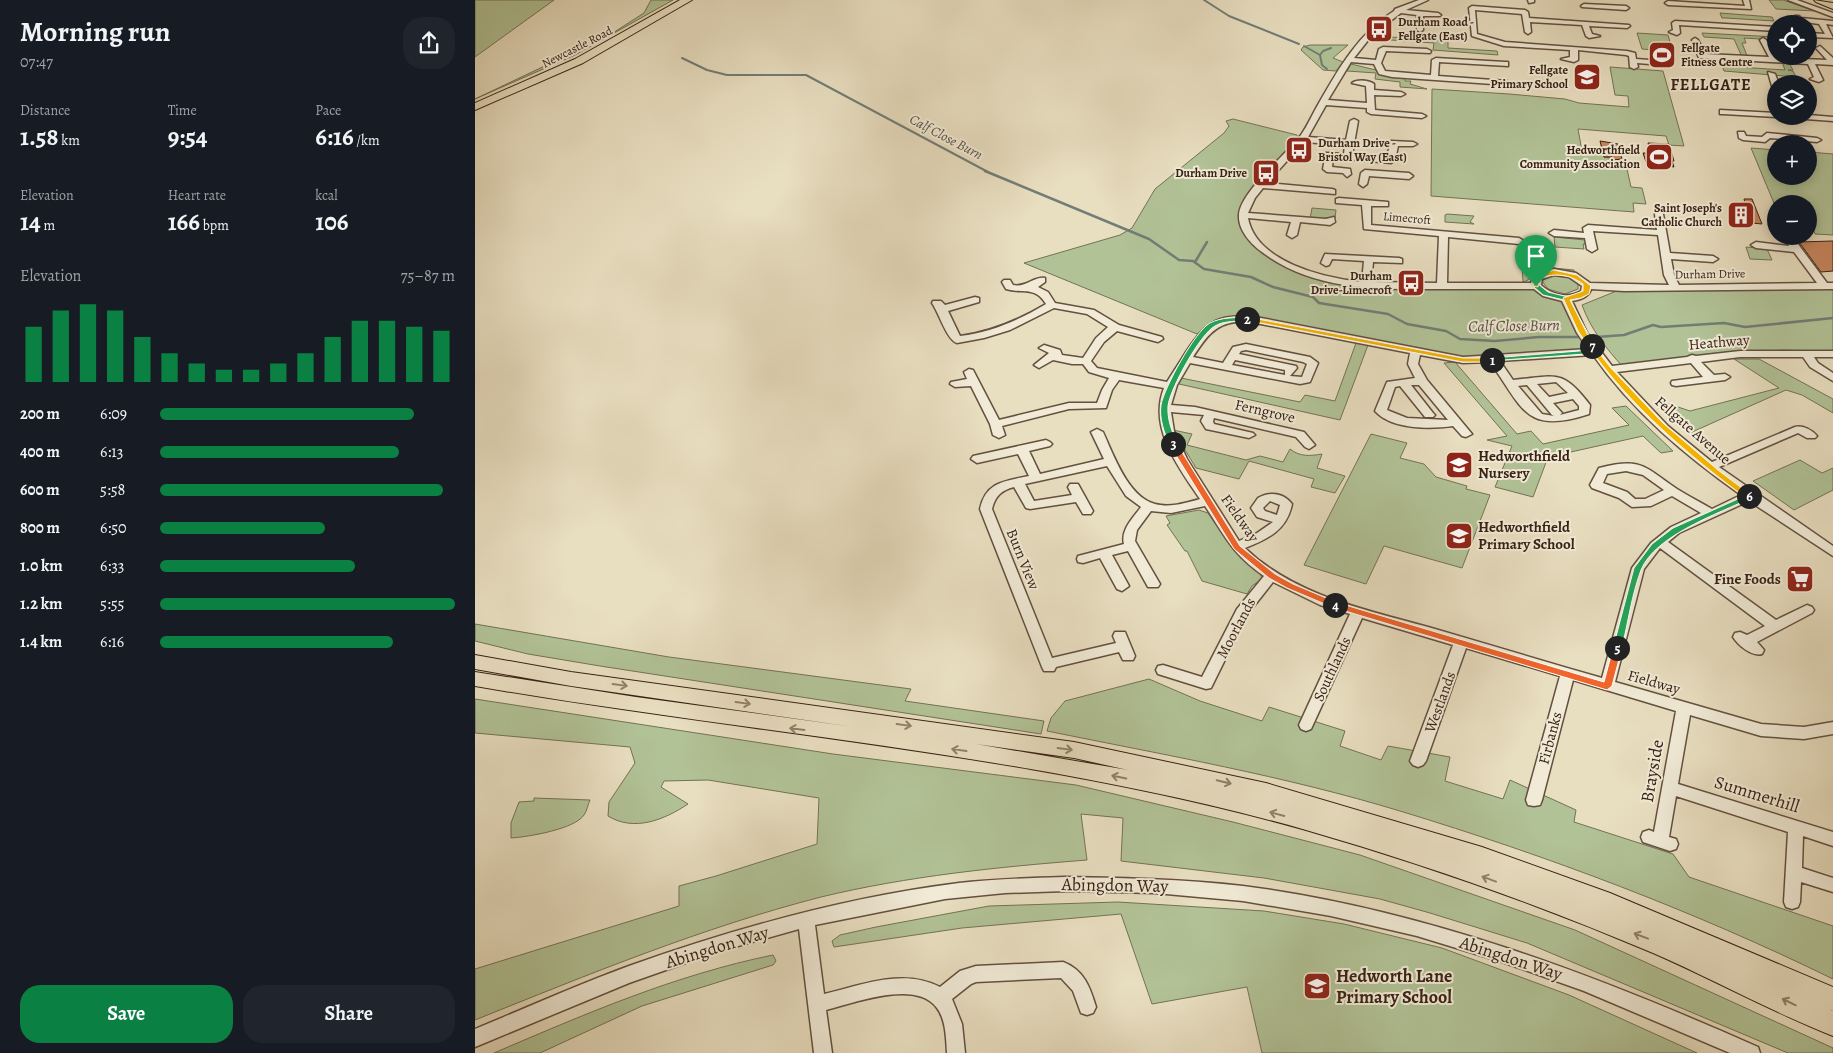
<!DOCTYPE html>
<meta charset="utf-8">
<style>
body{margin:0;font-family:Alegreya,serif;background:#20242c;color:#f1f3f6;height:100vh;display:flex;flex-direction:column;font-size:19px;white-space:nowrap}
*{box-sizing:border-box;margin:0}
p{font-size:16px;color:#9ea1a6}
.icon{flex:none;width:28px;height:28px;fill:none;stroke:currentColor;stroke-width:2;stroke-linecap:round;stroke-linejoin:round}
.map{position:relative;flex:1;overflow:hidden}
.drawer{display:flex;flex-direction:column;background:#171b24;width:475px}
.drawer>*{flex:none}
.fabs{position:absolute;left:1292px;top:15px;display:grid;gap:10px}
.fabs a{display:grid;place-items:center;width:50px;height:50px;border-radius:50%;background:#171b24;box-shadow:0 2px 12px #0003;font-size:25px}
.pin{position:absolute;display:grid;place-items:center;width:42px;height:42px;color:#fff;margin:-51px -21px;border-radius:50% 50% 50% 0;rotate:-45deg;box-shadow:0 0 5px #0007}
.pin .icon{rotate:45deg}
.km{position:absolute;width:25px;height:25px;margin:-12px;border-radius:50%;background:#222;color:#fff;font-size:14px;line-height:25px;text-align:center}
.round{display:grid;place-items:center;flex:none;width:52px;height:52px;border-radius:20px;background:#20242c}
.headline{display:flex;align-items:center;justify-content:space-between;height:85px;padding:0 20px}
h1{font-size:28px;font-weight:600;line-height:38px}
.figures{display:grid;grid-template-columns:repeat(3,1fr);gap:8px;height:85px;padding:5px 20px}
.figures div{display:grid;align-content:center}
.figures b{font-size:25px;font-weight:600}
.figures small{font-size:14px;font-weight:400}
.figures p{font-size:14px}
.chart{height:140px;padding:10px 20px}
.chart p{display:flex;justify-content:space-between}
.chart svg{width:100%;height:90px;margin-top:5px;stroke:#0b8043;stroke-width:6}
.primary-button{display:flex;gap:10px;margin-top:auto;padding:10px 20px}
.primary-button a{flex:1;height:58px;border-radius:20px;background:#0b8043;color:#fff;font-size:20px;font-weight:600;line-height:58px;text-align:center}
.primary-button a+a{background:#20242c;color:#f1f3f6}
ul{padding:0 20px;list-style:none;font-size:16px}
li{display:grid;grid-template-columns:80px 60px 1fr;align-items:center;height:38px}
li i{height:12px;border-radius:6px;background:#0b8043}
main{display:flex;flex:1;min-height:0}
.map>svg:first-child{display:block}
.green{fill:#b1c296;stroke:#747255}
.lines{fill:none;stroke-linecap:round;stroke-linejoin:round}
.stream-far1{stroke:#727d76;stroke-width:2}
.stream{stroke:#727d76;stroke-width:2.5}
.building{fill:#c8865e;stroke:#382114}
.minor-casing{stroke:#64503f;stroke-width:3}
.highway-casing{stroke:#382114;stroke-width:2}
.minor{fill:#f0ead6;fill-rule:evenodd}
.highway{fill:#e8dec0;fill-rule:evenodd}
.oneway{stroke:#90806a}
.split-1{fill:#22a559;stroke:#fff}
.split-2{fill:#f5b400;stroke:#fff}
.split-3{fill:#22a559;stroke:#fff}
.split-4{fill:#f0652b;stroke:#fff}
.split-5{fill:#f0652b;stroke:#fff}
.split-6{fill:#22a559;stroke:#fff}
.split-7{fill:#f5b400;stroke:#fff}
.split-8{fill:#f5b400;stroke:#fff}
.labels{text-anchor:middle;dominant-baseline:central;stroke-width:4;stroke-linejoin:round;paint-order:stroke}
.far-poi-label{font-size:12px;font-weight:bold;fill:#382114;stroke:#f0ead6;text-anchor:end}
.far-street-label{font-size:12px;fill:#382114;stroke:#f0ead6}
.far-water-label{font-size:14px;font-style:italic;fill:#554f45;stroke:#f0ead6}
.street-label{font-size:15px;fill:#382114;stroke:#f0ead6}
.poi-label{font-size:15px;font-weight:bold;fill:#382114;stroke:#f0ead6;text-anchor:start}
.far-district-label{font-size:16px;font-weight:bold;letter-spacing:1px;fill:#382114;stroke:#f0ead6}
.water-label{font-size:16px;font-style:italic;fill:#554f45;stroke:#f0ead6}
.near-street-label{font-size:18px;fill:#382114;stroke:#f0ead6}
.near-poi-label{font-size:18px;font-weight:bold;fill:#382114;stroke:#f0ead6;text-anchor:start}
</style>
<main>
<section class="drawer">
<div class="headline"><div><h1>Morning run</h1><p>07:47</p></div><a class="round"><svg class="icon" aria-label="share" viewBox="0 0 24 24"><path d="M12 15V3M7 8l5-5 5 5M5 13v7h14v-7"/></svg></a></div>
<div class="figures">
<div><p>Distance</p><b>1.58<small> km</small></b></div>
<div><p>Time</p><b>9:54</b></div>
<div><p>Pace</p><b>6:16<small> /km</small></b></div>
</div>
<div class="figures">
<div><p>Elevation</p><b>14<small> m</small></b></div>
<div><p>Heart rate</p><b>166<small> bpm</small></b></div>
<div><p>kcal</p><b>106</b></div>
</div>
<div class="chart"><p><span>Elevation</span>75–87 m</p>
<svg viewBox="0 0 160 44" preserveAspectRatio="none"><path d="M5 44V17M15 44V9M25 44V6M35 44V9M45 44V22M55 44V30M65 44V35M75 44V38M85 44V38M95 44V35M105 44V30M115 44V22M125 44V14M135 44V14M145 44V17M155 44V19"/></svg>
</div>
<ul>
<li><b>200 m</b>6:09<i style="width:86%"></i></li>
<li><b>400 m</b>6:13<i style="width:81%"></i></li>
<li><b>600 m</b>5:58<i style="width:96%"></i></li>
<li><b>800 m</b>6:50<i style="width:56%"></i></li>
<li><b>1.0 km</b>6:33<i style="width:66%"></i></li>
<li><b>1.2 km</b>5:55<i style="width:100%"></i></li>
<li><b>1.4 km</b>6:16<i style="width:79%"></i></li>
</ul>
<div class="primary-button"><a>Save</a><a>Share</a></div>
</section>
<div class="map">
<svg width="1358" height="1053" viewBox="0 0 1358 1053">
<rect width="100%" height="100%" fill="#e8dec0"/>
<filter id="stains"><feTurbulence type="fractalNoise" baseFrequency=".004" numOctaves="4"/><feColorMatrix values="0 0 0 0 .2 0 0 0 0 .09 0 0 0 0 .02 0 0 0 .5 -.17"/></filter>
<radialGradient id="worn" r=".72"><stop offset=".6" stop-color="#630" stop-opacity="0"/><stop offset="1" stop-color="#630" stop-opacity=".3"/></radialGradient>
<g class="green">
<path d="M0,0H79L0,57Z"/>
<path d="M176,0H198L100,55L0,99L133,36L169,13Z"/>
<path d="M1294,0H1308L1340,11L1301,9Z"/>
<path d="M1245,13L1297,17L1299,21L1251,18H1247Z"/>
<path d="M1162,33L1193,35L1200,59L1192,51L1167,49Z"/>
<path d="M1227,33L1301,37V40L1269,38L1271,43H1267L1273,58L1267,57L1259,39L1229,37Z"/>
<path d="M916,37L973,41V48L1022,51L1023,55L958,50L959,43L916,40Z"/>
<path d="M835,45H873L858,58L868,62L861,71L848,70L826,50L828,47Z"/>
<path d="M1307,62L1314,63L1318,70H1313L1318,71L1321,77L1249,71L1247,66L1310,70Z"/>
<path d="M876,64L930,77V81H936L935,84L952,89L925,87V82L900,79L901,73L872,71Z"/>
<path d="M1135,67L1188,71L1209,146L1194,145L1191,136L1103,129L1107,151L1127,152L1129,157L1146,160L1148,168L1152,169L1156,187L1167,188L1171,204L1158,203L1159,212L956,196L957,89L1034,94L1090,99L1104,103L1154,107L1153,96L1140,95Z"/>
<path d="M758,119L822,135L823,139L774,199L770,225L791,252L829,272L868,282L1061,286L1091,298L1121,352L1030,357H984L769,316L737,322L722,334L549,263L645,235L657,228L680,189L749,133L754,126L751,121Z"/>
<path d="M1276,148L1301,150V176H1334V152L1358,154V235L1340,234L1334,218V204H1301V208Z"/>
<path d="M837,208L861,210L860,218L835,219Z"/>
<path d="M972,214L999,216L995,222L999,224L970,222V215Z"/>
<path d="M1079,237L1110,240L1111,244H1108L1109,249L1080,247Z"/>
<path d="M1271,247L1292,249L1297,260L1275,259Z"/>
<path d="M1047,265L1099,270L1101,274C1091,270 1076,267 1065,271C1058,274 1056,280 1048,282Z"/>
<path d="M1077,275L1095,277L1103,283V289L1090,294L1073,289L1067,281Z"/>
<path d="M1358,286V352L1308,350L1233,355L1148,367C1131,348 1116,330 1107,305L1149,288Z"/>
<path d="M881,343L893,345L865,420L704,384L706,378L825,402L830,395L860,401Z"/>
<path d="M1259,359H1284L1358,399V413L1327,395L1311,390L1215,433L1185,401L1215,411L1304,388Z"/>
<path d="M980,362L1042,434L1056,431L1068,444L1154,425L1137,408L1151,406L1198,451L1186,453L1168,436L1073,457L1058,497L1020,487L1037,446L1012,440L1032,436L969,363Z"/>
<path d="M698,430L717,434L712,445L771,460L785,456L808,462L815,449C825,457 835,456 847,454L842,468L870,476L860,493L836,487L839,479L774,461L764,479L721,468Z"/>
<path d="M896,434L932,443L925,458L949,464L961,477L992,486L991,489L1015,495L987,568L909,546L891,584L829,565Z"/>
<path d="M1325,460L1347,473L1358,468V490L1319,510L1278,481Z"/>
<path d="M724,510L733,513L758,548L785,572L787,579L777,586L772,594L727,581L712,551H710L692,525L695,523L691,516Z"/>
<path d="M0,624L194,657L436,689L430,701L569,721L566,734L125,666L53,654L0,641Z"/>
<path d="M674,679L725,701L787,721L794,707L870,731L865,746L906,760L913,746L975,757L970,781L1028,799L1035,780L1101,810L1099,822L1198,854L1214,877L1358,926V979C1219,911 1073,856 925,811C810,776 690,755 572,731L576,718L590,701Z"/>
<path d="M0,699L358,754L601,785L758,822L885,855L1100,930L1358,1048V1053H1313L1052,943L955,913L905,899L789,878L646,861L648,818L606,814L612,860C523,867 433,876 346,897C229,927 112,975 0,1020V969L204,906V886L241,876L342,844L344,798L233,780L189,781L186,787L213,804C189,820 159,832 133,816L134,802L160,763L155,747L0,733Z"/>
<path d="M59,798L115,800C113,804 112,811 109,815C100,829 53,837 36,838V823L44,802L59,801Z"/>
<path d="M643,902L789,911L869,924L967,948L1094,995L1222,1053H787L772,987L677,1004L646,914L487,928L359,947L357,941L365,935L401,927L514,906Z"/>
<path d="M298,955L301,961L298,965L167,1006L65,1053H19C110,1014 200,975 298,955Z"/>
</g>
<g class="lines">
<g class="stream-far1">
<path d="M729,0L754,16L824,44"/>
<path d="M829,46L845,55L847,65L852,69"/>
<path d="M845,55L848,51L856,48"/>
<path d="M207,58L232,70L252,75H331L513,172"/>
</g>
<g class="stream">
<path d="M510,171L674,239L704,260L718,261L729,269L776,277L798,287L838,297L844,303L913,314L932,324L971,331L985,339L1020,341L1064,337H1104"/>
<path d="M720,262L732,242"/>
<path d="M1122,337L1149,335L1178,325L1186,327L1249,323L1270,327L1358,318"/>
</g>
</g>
<g class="building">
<path d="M1125,141L1143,144L1147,159L1138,160L1137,157H1129Z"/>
<path d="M1173,143L1194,144L1199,161H1197L1199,167L1171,162L1168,153H1172L1171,150H1175Z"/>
<path d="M1269,199H1277L1287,224L1257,221L1254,209L1271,207Z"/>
<path d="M1358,241V271L1346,272L1324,242Z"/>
</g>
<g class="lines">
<g class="minor-casing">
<g id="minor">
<path d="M944,0H953L931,10L963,13L966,15L965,16H948V30L945,32L942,30V15L926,13L898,34L879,58L901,60L904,49L908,47L952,49L956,51L955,53L911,51L906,63L910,71L956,75L957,60L961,58L1030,62H1033V66L964,62L963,76L1032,81L1036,83L1032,85L917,77L904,74L899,64L876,62L853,100L892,103L891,86L877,83C882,79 894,80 899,84V90L926,92L930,94L926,96L899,95L900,110L947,114L951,116L947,118L896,114L892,112V108L851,105L833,137L871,140L875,121L879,119L883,121L877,155L912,157L916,141L938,142L942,144L938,146H923L920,160L916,163L858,158L857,167L875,169L876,174L872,177L868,173L852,172L848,169L851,153L869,154L870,145L829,142L792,183L857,189L860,190V194L788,188L780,198L773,213L851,219L859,217L860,222L855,225L825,222L822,235L817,238L812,235L816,222L773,218C781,262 849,278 887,282L889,261L857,259L854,265L851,266L846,263L850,254L924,258L927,259V263L898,262L896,282L962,283L964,236L889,229L887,205L861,203V199L864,198L913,202V206H896V225L1044,238L1049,241L1044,244L973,237L972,283H1056L1059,275L1079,269L1101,273L1115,283L1194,285L1189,275L1183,235L1118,231L1122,249L1117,252L1112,249L1110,238L1079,236L1074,233L1079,230L1109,233L1108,228L1113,225L1182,230L1180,214L1184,211L1188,214L1195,253L1238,256L1243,259L1238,262L1196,259L1199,275L1204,285L1342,283L1319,252L1281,248L1276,245L1281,242L1314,246L1308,236H1317L1352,283H1358V289L1149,291L1116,289C1114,297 1105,300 1097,301L1112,333L1137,366L1212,357L1217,355L1221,356L1265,351H1358V357H1339L1343,363L1358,373V381L1335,367L1328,357H1265L1226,362L1239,375L1250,374L1255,377L1250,380L1201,386L1197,385L1196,383L1197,381L1228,377L1216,363L1142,372L1193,426L1237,462L1320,427C1328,425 1337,430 1342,436L1340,438H1332L1323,433L1244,467L1358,546V556L1274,501L1204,533L1193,542L1301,620L1332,605L1337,607L1339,610L1337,613L1282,642L1289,650L1287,654C1277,657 1263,645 1258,637L1260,633L1265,632L1272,635L1290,626L1185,548L1169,569L1140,682L1286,724L1329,727L1358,722V734L1329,739L1286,736L1215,715L1203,784L1358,832V846L1328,836L1327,868L1358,878V892L1326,882L1325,902L1323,907L1317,909L1311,907L1309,902L1313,832L1201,796L1194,837L1201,839L1203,844L1201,849L1195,851L1168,842L1166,837L1168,832L1174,830L1179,832L1201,711L1098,680L1067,800L1065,805L1059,806L1053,805L1051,800L1085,676L991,648L951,761L948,765L943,767L938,765L935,761L978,645L887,618L836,729L831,731L826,729L824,725L875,614L845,605L798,582L772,615L736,688L731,689L683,674L681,670L683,666L688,665L727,677L762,609L789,576C757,554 750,536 730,506L696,513L676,511L662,530L660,541L685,584L683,587H673L653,551L637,555L654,586L647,591L642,589L625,558L608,563L603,562L602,559L603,556L649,544C645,530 659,517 666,507L651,496L632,466L550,484L559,501L597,495L593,487L595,484H603L618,511L616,514H608L601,502L555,509L551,508L539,487C527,490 520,496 517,509L577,658L641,643L638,636L640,632H650L660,656L658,660H648L644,652L581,667L579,671H569L567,667L505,509C511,481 531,481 554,476L543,454L502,463L496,459L498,456L571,440L575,442L577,444L575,446L554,451L565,474L629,459L616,432L622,429L628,432C638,454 653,497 680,504C695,508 711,503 725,499C704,468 673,428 689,388L644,380L637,390L631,408L594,409L527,426L530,435L524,438L518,435L515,424L496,386L480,387L475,384L476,382L492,379L489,372L494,369L498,370L524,420L594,403H622L627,390L634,378L614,372L608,364H597L578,360L564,368L559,365L574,353L564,348L569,345L585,350L587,355L608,358L621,338L633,327L612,314L579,308L535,330L509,338L482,343C472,340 464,313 457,303L458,301H466L470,305L500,297L504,298V302L473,311L485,336C517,332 544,320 571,304C560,286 549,294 531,289L527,282L529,280H535L538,285C551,288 559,276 570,278V282L563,287L573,292L580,303L619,310L644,325L687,337L688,339L683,342L642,331L629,342L616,361L622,368L692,382C698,372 705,362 711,352C733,318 746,313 786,318L988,357L1113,349L1102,333L1087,301L1068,296L1059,289C1027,289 996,289 964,289C902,289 839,291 787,252C776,244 763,230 764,215C765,192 811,155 826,135C833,125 838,113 844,103C864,68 884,33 919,11L920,9ZM1079,275L1094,277L1107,286L1106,291C1093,299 1077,295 1066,285L1067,279ZM761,322L786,324L935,353L933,364L940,378L912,382L900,411C917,430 956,429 978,426L987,436L991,437L997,434L952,380L943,364L945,355L988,363L1015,362C1048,408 1050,435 1114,414L1115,405C1087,368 1081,376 1038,380L1025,361L1118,355C1157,411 1211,456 1266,495L1237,509C1225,502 1213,496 1202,489C1169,467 1168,457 1124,468L1115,485L1117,488L1144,498L1157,507L1176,506L1197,496L1226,513L1196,527L1176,543L1157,568L1127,678C1071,662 1015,645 960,629C894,610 821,597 770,548C793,539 812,530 817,504C809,493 795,491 783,498L776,508L782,517L798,522L782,533L764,541L712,459L699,431L696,412L729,415L726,421L731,429L774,438L780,435L778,433L739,424L738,421L739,418L821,437L830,447L834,449L840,445L829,432L720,407L696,405L702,385L715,363L825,384L835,382L843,363L835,357L771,344L758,347L748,363L718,357C729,340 739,324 761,322ZM771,350L828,362L832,364L827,377L815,376L822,368L821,366L764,354L766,351ZM760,360L810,370V375L757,365ZM1081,382L1093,393L1074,397L1062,384ZM936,385H944L973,420L932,418L912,410L920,387L925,386L950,417H958L960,415L958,413ZM1052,385L1077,415L1079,416L1067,414L1043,386ZM1098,399L1104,406V410L1085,415L1087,413L1078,403ZM1151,471L1168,475L1189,490L1170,499H1160L1152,492L1128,483L1132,474ZM795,501L805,505L802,515L790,511L788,508Z"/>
<path d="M1053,0H1059V2L1054,3Z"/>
<path d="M1268,0H1274L1276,9L1193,5L1190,3L1193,1L1270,6Z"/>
<path d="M1313,0H1322L1358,13V17Z"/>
<path d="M1109,4L1151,6L1154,8L1151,10L1107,7L1106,6Z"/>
<path d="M997,6L1050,10L1053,12L1054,18L1154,25L1155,26L1152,28L1114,26L1117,34L1125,36L1114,38L1111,36L1107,25L1055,22L1056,32L1053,34L1050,32L1047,14L1000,10L1002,34L1030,42L1152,51L1160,53L1161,59L1188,61L1192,63L1188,65L1162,63L1163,67L1159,69L1155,67L1154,56L1151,55L1103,50V60L1099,62L1086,59L1095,57V50L1029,46L997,36L994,8Z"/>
<path d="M1320,16H1324L1326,18L1358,21V25L1351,24L1358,38L1334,37V33L1350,34L1344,24L1322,21Z"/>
<path d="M1200,21L1301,27V31L1204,25L1205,33L1202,35L1194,32L1198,30L1197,23Z"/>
<path d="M1220,38L1223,40L1230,54L1294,57L1285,40L1288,38L1291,40L1301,58L1352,60L1341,48L1345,46L1358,58V65L1340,64L1348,80L1344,82L1335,79L1339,77L1333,64L1224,58L1217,40Z"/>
<path d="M1293,72L1300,74L1304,84H1301V88L1297,86Z"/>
<path d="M1245,110L1301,113V116H1304L1301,117L1248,114H1245Z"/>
<path d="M1334,115L1358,117V121L1317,118L1313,116Z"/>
<path d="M1263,132H1269L1271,136L1287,137L1292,133L1342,138L1346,140L1342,142L1295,138L1290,142L1268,140L1264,138Z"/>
<path d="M890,170L934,173L938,176L934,179L894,176L892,184L888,187L884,184L886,173Z"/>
<path d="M590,877C649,878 708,879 768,886C947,909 1118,974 1283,1047L1285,1053H1255L1109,991L1027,962L942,936L856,916L768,901L680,893L590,891L530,893L470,899L340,925L349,994C388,985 428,968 465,987L485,971L501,966L588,962C609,970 615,987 621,1007L618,1013L612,1015L606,1013L598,991L586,978L501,982L496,984L477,999L487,1024L490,1053H472C471,1038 471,1020 462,1008C441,979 380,1003 351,1010L357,1053H339L324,929L242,952L154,983L0,1047V1029C51,1008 102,985 154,966C261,928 372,897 484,883C519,879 555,878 590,877Z"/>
</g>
</g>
<g class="highway-casing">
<g id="highway">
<path d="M205,0H217L108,63L0,110V103L100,59Z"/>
<path d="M1339,0L1358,3V9L1341,2Z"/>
<path d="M0,655L96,672L599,742L791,783L1007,847L1135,893L1358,987V1011L1351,1008L1358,1011V1036C1297,1012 1238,979 1178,953C1065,905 949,864 831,830C560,753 276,734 0,686V672L161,697L379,727L96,686L0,669ZM501,744L599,758L653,770Z"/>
</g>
</g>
<use href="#minor" class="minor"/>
<use href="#highway" class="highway"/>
</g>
<defs><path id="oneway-shaft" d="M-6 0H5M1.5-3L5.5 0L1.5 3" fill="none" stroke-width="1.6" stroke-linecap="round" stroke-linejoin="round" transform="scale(1.25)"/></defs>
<g class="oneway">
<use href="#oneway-shaft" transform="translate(145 685) rotate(8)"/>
<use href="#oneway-shaft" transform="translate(268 703) rotate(8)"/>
<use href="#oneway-shaft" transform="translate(429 725) rotate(8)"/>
<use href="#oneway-shaft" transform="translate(322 729) rotate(-173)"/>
<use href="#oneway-shaft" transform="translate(590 749) rotate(8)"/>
<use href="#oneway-shaft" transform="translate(484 750) rotate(-172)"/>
<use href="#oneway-shaft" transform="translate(644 777) rotate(-169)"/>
<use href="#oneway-shaft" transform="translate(749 782) rotate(13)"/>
<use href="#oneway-shaft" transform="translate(802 814) rotate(-165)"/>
<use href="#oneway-shaft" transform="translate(1014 879) rotate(-160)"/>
<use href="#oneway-shaft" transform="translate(1166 936) rotate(-159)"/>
<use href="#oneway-shaft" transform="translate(1314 1002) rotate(-154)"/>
</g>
<path class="split-1" d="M1059,284H1063L1073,292L1093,297L1124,353L1014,361L1017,358L1116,350L1103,331L1089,300L1068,295L1059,287Z"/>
<path class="split-2" d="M772,317L988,358H1017L1020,360L1017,362H988L770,320Z"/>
<path class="split-3" d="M772,317L774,320C763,322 750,320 740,326C725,334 695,389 693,406C692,419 697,431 702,444L695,445C689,433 684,418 686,405C689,388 720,331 735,323C746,317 760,318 772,317Z"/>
<path class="split-4" d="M698,441L702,444L765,546L800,574L818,584L863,603V607H857L812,588L794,578L759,549L694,444Z"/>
<path class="split-5" d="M860,602L1129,682L1138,648L1142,644L1147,648L1137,686L1132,690L857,607V603Z"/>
<path class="split-6" d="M1274,494L1276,495V498C1245,513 1180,535 1166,570C1157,594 1153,622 1147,648L1146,650H1139L1138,648L1159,568L1177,544L1198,528Z"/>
<path class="split-7" d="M1117,344L1136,368L1188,423L1243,470L1276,495V498H1271C1212,454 1155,406 1113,346Z"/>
<path class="split-8" d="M1079,270L1102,275L1116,286L1114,294L1106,298L1095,300L1119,347H1114L1103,331L1088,298L1108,291V284C1094,274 1081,273 1065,278L1063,287L1058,286L1060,276Z"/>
<defs>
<g id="bus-square" transform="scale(1.4375)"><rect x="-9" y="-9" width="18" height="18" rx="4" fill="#8f2418" stroke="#f0ead6"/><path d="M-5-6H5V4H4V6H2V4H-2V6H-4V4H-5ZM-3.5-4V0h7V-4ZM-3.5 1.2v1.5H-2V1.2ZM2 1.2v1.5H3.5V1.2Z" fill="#fff"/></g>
<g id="stadium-square" transform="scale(1.4375)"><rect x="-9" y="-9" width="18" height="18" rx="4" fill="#8f2418" stroke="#f0ead6"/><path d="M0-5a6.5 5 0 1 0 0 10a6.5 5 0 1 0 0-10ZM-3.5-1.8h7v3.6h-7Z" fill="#fff"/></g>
<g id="school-square" transform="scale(1.4375)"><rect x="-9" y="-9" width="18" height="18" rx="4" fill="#8f2418" stroke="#f0ead6"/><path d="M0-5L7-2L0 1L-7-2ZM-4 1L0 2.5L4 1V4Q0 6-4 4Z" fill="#fff"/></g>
<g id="building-square" transform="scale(1.4375)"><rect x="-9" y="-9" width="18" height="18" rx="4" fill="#8f2418" stroke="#f0ead6"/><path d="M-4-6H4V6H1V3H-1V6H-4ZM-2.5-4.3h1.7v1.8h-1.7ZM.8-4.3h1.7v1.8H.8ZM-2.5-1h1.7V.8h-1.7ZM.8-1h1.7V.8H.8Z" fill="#fff"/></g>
<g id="supermarket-square" transform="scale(1.4375)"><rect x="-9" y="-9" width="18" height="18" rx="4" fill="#8f2418" stroke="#f0ead6"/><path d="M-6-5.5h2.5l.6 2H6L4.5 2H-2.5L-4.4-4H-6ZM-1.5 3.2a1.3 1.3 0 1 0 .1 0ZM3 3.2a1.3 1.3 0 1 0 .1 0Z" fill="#fff"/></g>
</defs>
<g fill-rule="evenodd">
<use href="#bus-square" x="904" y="29"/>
<use href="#stadium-square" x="1187" y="55"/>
<use href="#school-square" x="1112" y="77"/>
<use href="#bus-square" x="824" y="150"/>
<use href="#stadium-square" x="1184" y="157"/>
<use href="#bus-square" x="791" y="173"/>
<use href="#building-square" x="1266" y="215"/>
<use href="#bus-square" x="936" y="283"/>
<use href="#school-square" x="984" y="465"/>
<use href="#school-square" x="984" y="536"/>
<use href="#supermarket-square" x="1325" y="579"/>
<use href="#school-square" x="842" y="986"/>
</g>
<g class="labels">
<g class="far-poi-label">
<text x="923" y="22" text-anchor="start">Durham Road -<tspan x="923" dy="14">Fellgate (East)</tspan></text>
<text x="1206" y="48" text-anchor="start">Fellgate<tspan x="1206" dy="14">Fitness Centre</tspan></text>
<text x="1093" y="70">Fellgate<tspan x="1093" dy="14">Primary School</tspan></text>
<text x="843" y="143" text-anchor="start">Durham Drive -<tspan x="843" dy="14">Bristol Way (East)</tspan></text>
<text x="1165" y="150">Hedworthfield<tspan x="1165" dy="14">Community Association</tspan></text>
<text x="772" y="173">Durham Drive</text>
<text x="1247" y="208">Saint Joseph's<tspan x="1247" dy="14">Catholic Church</tspan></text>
<text x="917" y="276">Durham<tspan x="917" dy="14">Drive-Limecroft</tspan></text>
</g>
<g class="far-street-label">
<text transform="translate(102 47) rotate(-27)">Newcastle Road</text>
<text transform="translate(932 218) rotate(5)">Limecroft</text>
<text transform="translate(1235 274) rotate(-1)">Durham Drive</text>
</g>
<g class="far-water-label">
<text transform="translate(471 137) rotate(28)">Calf Close Burn</text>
</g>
<g class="street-label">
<text transform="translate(1244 342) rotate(-5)">Heathway</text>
<text transform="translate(790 411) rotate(13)">Ferngrove</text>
<text transform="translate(1218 430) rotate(41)">Fellgate Avenue</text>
<text transform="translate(765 518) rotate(55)">Fieldway</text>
<text transform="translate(548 559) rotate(68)">Burn View</text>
<text transform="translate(761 628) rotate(-62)">Moorlands</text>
<text transform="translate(857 669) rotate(-65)">Southlands</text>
<text transform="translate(1179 682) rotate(16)">Fieldway</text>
<text transform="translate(965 702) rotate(-70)">Westlands</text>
<text transform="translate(1075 738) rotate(-75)">Firbanks</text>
</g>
<g class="poi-label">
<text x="1003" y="456">Hedworthfield<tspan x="1003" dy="17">Nursery</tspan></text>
<text x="1003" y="527">Hedworthfield<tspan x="1003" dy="17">Primary School</tspan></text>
<text x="1306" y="579" text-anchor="end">Fine Foods</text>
</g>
<g class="far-district-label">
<text x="1236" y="85">FELLGATE</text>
</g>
<g class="water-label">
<text transform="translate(1039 326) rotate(-1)">Calf Close Burn</text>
</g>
<g class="near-street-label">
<text transform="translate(1177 771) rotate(-80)">Brayside</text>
<text transform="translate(1282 794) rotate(17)">Summerhill</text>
<text transform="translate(640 885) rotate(1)">Abingdon Way</text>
<text transform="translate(242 947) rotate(-17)">Abingdon Way</text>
<text transform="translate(1036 958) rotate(18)">Abingdon Way</text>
</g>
<g class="near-poi-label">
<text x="861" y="976">Hedworth Lane<tspan x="861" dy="21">Primary School</tspan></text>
</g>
</g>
<rect width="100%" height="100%" filter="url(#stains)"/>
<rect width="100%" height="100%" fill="url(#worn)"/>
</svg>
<div class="fabs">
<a><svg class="icon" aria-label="locate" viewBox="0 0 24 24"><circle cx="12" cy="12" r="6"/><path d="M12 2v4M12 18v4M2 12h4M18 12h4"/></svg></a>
<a><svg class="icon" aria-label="layers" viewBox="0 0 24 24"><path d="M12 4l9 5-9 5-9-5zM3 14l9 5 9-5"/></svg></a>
<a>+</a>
<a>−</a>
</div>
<div class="pin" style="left:1061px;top:286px;background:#1e9e55"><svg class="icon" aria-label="arrive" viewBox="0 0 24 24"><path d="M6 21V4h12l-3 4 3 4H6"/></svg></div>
<b class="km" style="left:1017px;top:360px">1</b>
<b class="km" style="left:772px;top:319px">2</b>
<b class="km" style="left:698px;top:444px">3</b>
<b class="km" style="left:860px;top:605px">4</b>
<b class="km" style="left:1142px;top:648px">5</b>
<b class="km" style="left:1274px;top:496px">6</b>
<b class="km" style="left:1117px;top:346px">7</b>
</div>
</main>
